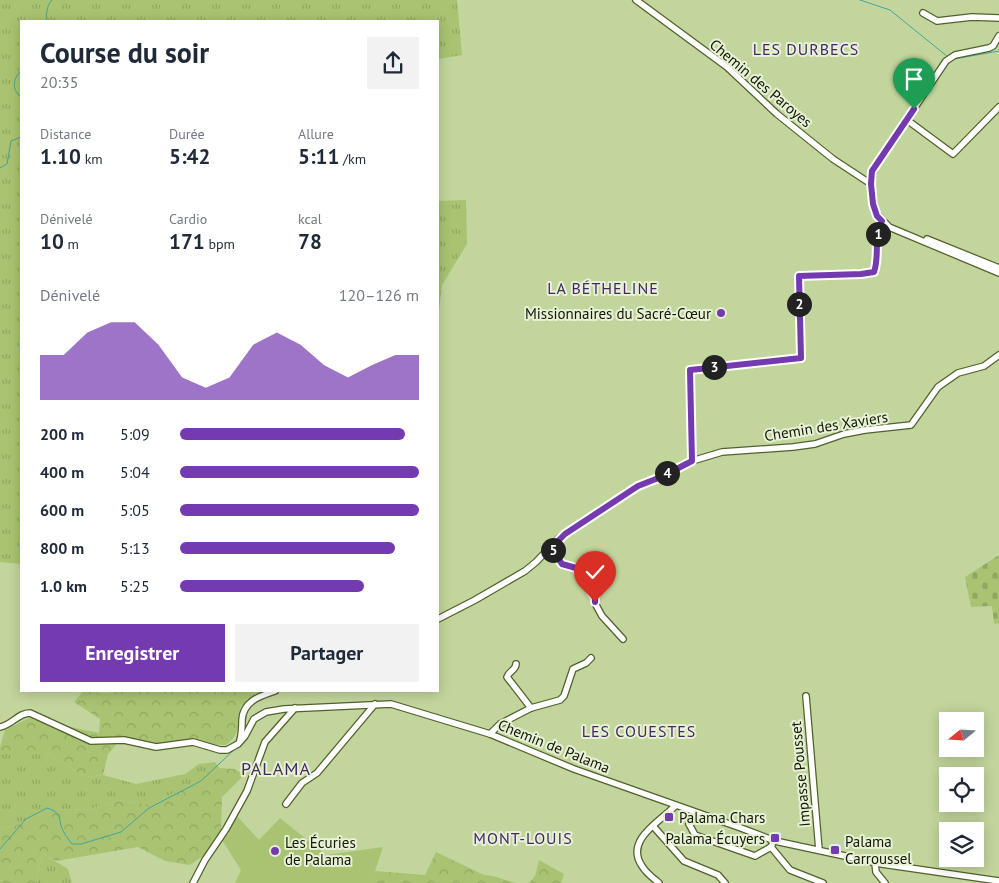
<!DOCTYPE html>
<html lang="fr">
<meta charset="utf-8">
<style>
body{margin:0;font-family:"PT Sans",sans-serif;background:#f2f2f3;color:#1f2937;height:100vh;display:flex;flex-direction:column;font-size:19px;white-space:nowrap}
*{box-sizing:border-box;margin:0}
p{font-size:16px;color:#747a83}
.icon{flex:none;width:28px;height:28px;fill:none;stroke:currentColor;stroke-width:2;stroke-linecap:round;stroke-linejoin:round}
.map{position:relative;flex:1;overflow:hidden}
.details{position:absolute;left:20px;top:20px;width:419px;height:672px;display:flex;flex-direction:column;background:#fff;border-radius:0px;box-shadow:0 2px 12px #0003}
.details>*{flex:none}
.needle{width:32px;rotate:252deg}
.tools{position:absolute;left:939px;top:712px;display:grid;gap:10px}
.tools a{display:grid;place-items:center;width:45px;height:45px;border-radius:0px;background:#fff;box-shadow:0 2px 12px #0003;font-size:25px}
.pin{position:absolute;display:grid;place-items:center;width:42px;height:42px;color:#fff;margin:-51px -21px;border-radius:50% 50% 50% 0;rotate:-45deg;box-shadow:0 0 5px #0007}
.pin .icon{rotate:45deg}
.km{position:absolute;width:25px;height:25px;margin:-12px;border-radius:50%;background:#222;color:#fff;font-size:14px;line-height:25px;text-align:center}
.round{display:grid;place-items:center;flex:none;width:52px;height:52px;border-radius:0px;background:#f2f2f3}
.headline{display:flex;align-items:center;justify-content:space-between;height:85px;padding:0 20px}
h1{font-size:28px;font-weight:600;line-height:38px}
.metrics{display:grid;grid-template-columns:repeat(3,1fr);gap:8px;height:85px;padding:5px 20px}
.metrics div{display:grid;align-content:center}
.metrics b{font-size:21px;font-weight:600}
.metrics small{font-size:14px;font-weight:400}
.metrics p{font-size:14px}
.chart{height:140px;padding:10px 20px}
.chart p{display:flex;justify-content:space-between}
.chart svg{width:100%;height:90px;margin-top:5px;fill:#743ab0;opacity:.7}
.primary-button{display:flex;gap:10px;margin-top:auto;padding:10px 20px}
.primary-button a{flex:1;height:58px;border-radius:0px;background:#743ab0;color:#fff;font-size:20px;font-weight:600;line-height:58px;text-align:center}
.primary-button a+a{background:#f2f2f3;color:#1f2937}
ul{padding:0 20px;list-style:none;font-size:16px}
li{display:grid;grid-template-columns:80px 60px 1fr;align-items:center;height:38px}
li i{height:12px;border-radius:6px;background:#743ab0}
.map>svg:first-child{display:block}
.grass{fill:url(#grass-tufts)}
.forest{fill:url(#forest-crowns)}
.cemetery{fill:url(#cemetery-stones)}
.pitch{fill:#a9c372}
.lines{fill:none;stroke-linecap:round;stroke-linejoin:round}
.stream{stroke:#43a699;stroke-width:1}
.minor-casing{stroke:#51612c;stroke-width:8}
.minor{stroke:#fff;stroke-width:5.5}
.route-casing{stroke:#fff;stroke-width:10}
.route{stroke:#743ab0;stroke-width:6}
.poi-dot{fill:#743ab0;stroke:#e7f1d5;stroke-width:2}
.labels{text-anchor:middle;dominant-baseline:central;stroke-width:4;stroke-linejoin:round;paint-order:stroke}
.street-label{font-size:15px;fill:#101703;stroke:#e7f1d5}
.poi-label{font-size:15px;fill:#101703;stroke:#e7f1d5;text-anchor:start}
.neighbourhood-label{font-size:16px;letter-spacing:1px;fill:#422761;stroke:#e7f1d5}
.quarter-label{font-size:18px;letter-spacing:1px;fill:#422761;stroke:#e7f1d5}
</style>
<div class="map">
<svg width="999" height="883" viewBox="0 0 999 883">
<defs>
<pattern id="grass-tufts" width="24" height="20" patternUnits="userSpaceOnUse" patternTransform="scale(1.25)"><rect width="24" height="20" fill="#a9c372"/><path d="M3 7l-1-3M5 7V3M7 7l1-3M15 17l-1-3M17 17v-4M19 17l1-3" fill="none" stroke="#90a761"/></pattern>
<pattern id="forest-crowns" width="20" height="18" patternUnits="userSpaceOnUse" patternTransform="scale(1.25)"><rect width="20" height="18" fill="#a9c372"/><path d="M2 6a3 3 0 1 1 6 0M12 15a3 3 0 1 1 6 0" fill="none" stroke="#90a761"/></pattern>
<pattern id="cemetery-stones" width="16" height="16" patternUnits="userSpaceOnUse" patternTransform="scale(1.25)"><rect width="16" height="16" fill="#a9c372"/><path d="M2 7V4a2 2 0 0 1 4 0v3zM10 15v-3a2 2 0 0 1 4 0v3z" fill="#90a761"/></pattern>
</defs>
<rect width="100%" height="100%" fill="#c2d59c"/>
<g class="grass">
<path d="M0,0H457L462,55L438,59V21H21V564L0,562Z"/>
<path d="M466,200L467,244L442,285L438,320V201Z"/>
<path d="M232,691H262L263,693L241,706Z"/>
<path d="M0,753H47L85,777L103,775L136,784L185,774L199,764L215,762L219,768L202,782L168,796L153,805L118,800L87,810L52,809L18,825L0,828Z"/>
<path d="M42,853L68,869L72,883H36Z"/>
</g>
<g class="forest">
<path d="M83,691C94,691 105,695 116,691H232L241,706C237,723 242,733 226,745L155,743L123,737L108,754L103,775L85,777L47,753H0V747L5,730L29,718L99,733L100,719L74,702Z"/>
<path d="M219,768L235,769L244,775L222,797L221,830L204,855L190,865L165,861L138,847L56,861L42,853L36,883H0V828L18,825L52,809L87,810L118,800L153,805L168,796L202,782Z"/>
<path d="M436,852L484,875C494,875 506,881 516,883H371L375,871L425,875Z"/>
<path d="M539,860L564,874L561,883H529L535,876Z"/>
</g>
<path class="cemetery" d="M999,555V623L994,624L992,606L971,607L965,577Z"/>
<path class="pitch" d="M236,815L259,840L280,818L326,855L383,847L371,883H235L241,870L222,840L226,833L228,835L229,833L228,831Z"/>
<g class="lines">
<g class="stream">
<path d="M860,0L890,10L948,57"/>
<path d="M46,21C47,13 46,6 52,0"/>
<path d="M954,59L999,51"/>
<path d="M21,71C13,79 11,89 21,97"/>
<path d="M0,168L7,164L11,141L21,137"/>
<path d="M0,849L26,819L47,808C59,812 59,815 61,826C63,832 68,839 72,844H81L121,832L149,808L201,781L235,749"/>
</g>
<g class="minor-casing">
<g id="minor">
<path d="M636,0L727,67L777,114L833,159L871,184"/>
<path d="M923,13L937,21L972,17L999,18"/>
<path d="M999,36L993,46L989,48L955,55L946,61L874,168L871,184L875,212L889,227L999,273"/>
<path d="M907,120L953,154L999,107"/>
<path d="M927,239L999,268"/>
<path d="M692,461L690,370L801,358L799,276L861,274L874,272C880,256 873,237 882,221"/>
<path d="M551,548L562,564L576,568L595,598L596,605L602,616L623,639"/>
<path d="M438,619L475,600L525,571L536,562L559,538L638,486L661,477L692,461L722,452L793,447L815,444L844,434L865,430L911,425L938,387L958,373L984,366L999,355"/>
<path d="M516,664C516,670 509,671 507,677L531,708"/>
<path d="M806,696L819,850"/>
<path d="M0,727C12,725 18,713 30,713L91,741L124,740L156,747L193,742L220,750H227L238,744L245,736L254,719L266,712L284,709L391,704L490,734L574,769L741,828L775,841L882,864L999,881"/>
<path d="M490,734L500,724L531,708L560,700L564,696L573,669L586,663L591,658"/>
<path d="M240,740C242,733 242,727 242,720C243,701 260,696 275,691"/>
<path d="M286,804L302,783L317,773L375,704"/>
<path d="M689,824L695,835L755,856L771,847"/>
<path d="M653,826L684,861L718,875L725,883"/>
<path d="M772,845L771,847L790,870L823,883"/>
<path d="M875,863L876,872L885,883"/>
<path d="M193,883L205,860L226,829L247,791L265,742L295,708"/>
<path d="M659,883C653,878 646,873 642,866C624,840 661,821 675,806"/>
</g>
</g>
<use href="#minor" class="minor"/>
</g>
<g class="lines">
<g class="route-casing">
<path id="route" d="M595,602V598L576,568L562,564L551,548L565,534L638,486L661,477L692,461L690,370L801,358L799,276L861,274L874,272C880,255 873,237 882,221L877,216L873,204L871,184L872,171L914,109"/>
</g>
<use href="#route" class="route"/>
</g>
<g class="poi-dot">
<circle cx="721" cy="313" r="5"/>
<rect x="664" y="812" width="10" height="10" rx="2.5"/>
<rect x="770" y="833" width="10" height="10" rx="2.5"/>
<rect x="830" y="845" width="10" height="10" rx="2.5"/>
<circle cx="275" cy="851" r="5"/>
</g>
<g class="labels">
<g class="street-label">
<text transform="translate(761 83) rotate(40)">Chemin des Paroyes</text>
<text transform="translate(826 426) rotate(-9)">Chemin des Xaviers</text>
<text transform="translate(554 746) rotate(22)">Chemin de Palama</text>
<text transform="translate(800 774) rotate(-95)">Impasse Pousset</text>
</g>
<g class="poi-label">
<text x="711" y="313" text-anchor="end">Missionnaires du Sacré-Cœur</text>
<text x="679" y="817">Palama Chars</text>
<text x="765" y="838" text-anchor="end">Palama Écuyers</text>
<text x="845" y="841">Palama<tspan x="845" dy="17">Carroussel</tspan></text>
<text x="285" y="842">Les Écuries<tspan x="285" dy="17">de Palama</tspan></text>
</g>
<g class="neighbourhood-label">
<text x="806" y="49">LES DURBECS</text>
<text x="603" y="288">LA BÉTHELINE</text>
<text x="639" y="731">LES COUESTES</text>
<text x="523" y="838">MONT-LOUIS</text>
</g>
<g class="quarter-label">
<text x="276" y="768">PALAMA</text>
</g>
</g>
</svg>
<div class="tools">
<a><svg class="needle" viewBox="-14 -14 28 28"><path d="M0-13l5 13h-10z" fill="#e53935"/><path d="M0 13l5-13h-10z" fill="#747a83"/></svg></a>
<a><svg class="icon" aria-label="locate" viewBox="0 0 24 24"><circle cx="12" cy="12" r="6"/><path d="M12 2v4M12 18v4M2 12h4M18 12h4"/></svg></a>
<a><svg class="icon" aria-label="layers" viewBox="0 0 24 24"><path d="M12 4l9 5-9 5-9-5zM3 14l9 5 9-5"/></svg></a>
</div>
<div class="pin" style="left:914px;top:109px;background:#1e9e55"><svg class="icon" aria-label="arrive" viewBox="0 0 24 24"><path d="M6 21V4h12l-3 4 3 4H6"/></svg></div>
<div class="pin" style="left:595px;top:602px;background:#d93025"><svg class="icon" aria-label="check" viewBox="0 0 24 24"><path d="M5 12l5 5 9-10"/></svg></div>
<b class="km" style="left:878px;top:234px">1</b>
<b class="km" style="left:799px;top:304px">2</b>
<b class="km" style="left:714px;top:367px">3</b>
<b class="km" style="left:667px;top:473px">4</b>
<b class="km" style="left:553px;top:550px">5</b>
<section class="details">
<div class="headline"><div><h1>Course du soir</h1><p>20:35</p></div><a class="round"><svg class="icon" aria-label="share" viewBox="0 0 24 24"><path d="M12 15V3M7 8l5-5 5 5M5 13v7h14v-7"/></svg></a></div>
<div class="metrics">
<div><p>Distance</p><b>1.10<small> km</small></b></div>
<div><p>Durée</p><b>5:42</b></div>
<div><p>Allure</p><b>5:11<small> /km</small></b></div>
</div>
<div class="metrics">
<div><p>Dénivelé</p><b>10<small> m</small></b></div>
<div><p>Cardio</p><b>171<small> bpm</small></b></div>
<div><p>kcal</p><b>78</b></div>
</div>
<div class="chart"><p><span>Dénivelé</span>120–126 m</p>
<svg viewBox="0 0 160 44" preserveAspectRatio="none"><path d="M0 44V22L10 22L20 11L30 6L40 6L50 17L60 33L70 38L80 33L90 17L100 11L110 17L120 27L130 33L140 27L150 22L160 22V44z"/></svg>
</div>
<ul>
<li><b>200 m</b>5:09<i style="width:94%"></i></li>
<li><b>400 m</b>5:04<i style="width:100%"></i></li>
<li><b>600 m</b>5:05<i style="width:100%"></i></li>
<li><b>800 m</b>5:13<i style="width:90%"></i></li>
<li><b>1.0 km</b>5:25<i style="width:77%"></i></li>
</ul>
<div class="primary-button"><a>Enregistrer</a><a>Partager</a></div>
</section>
</div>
